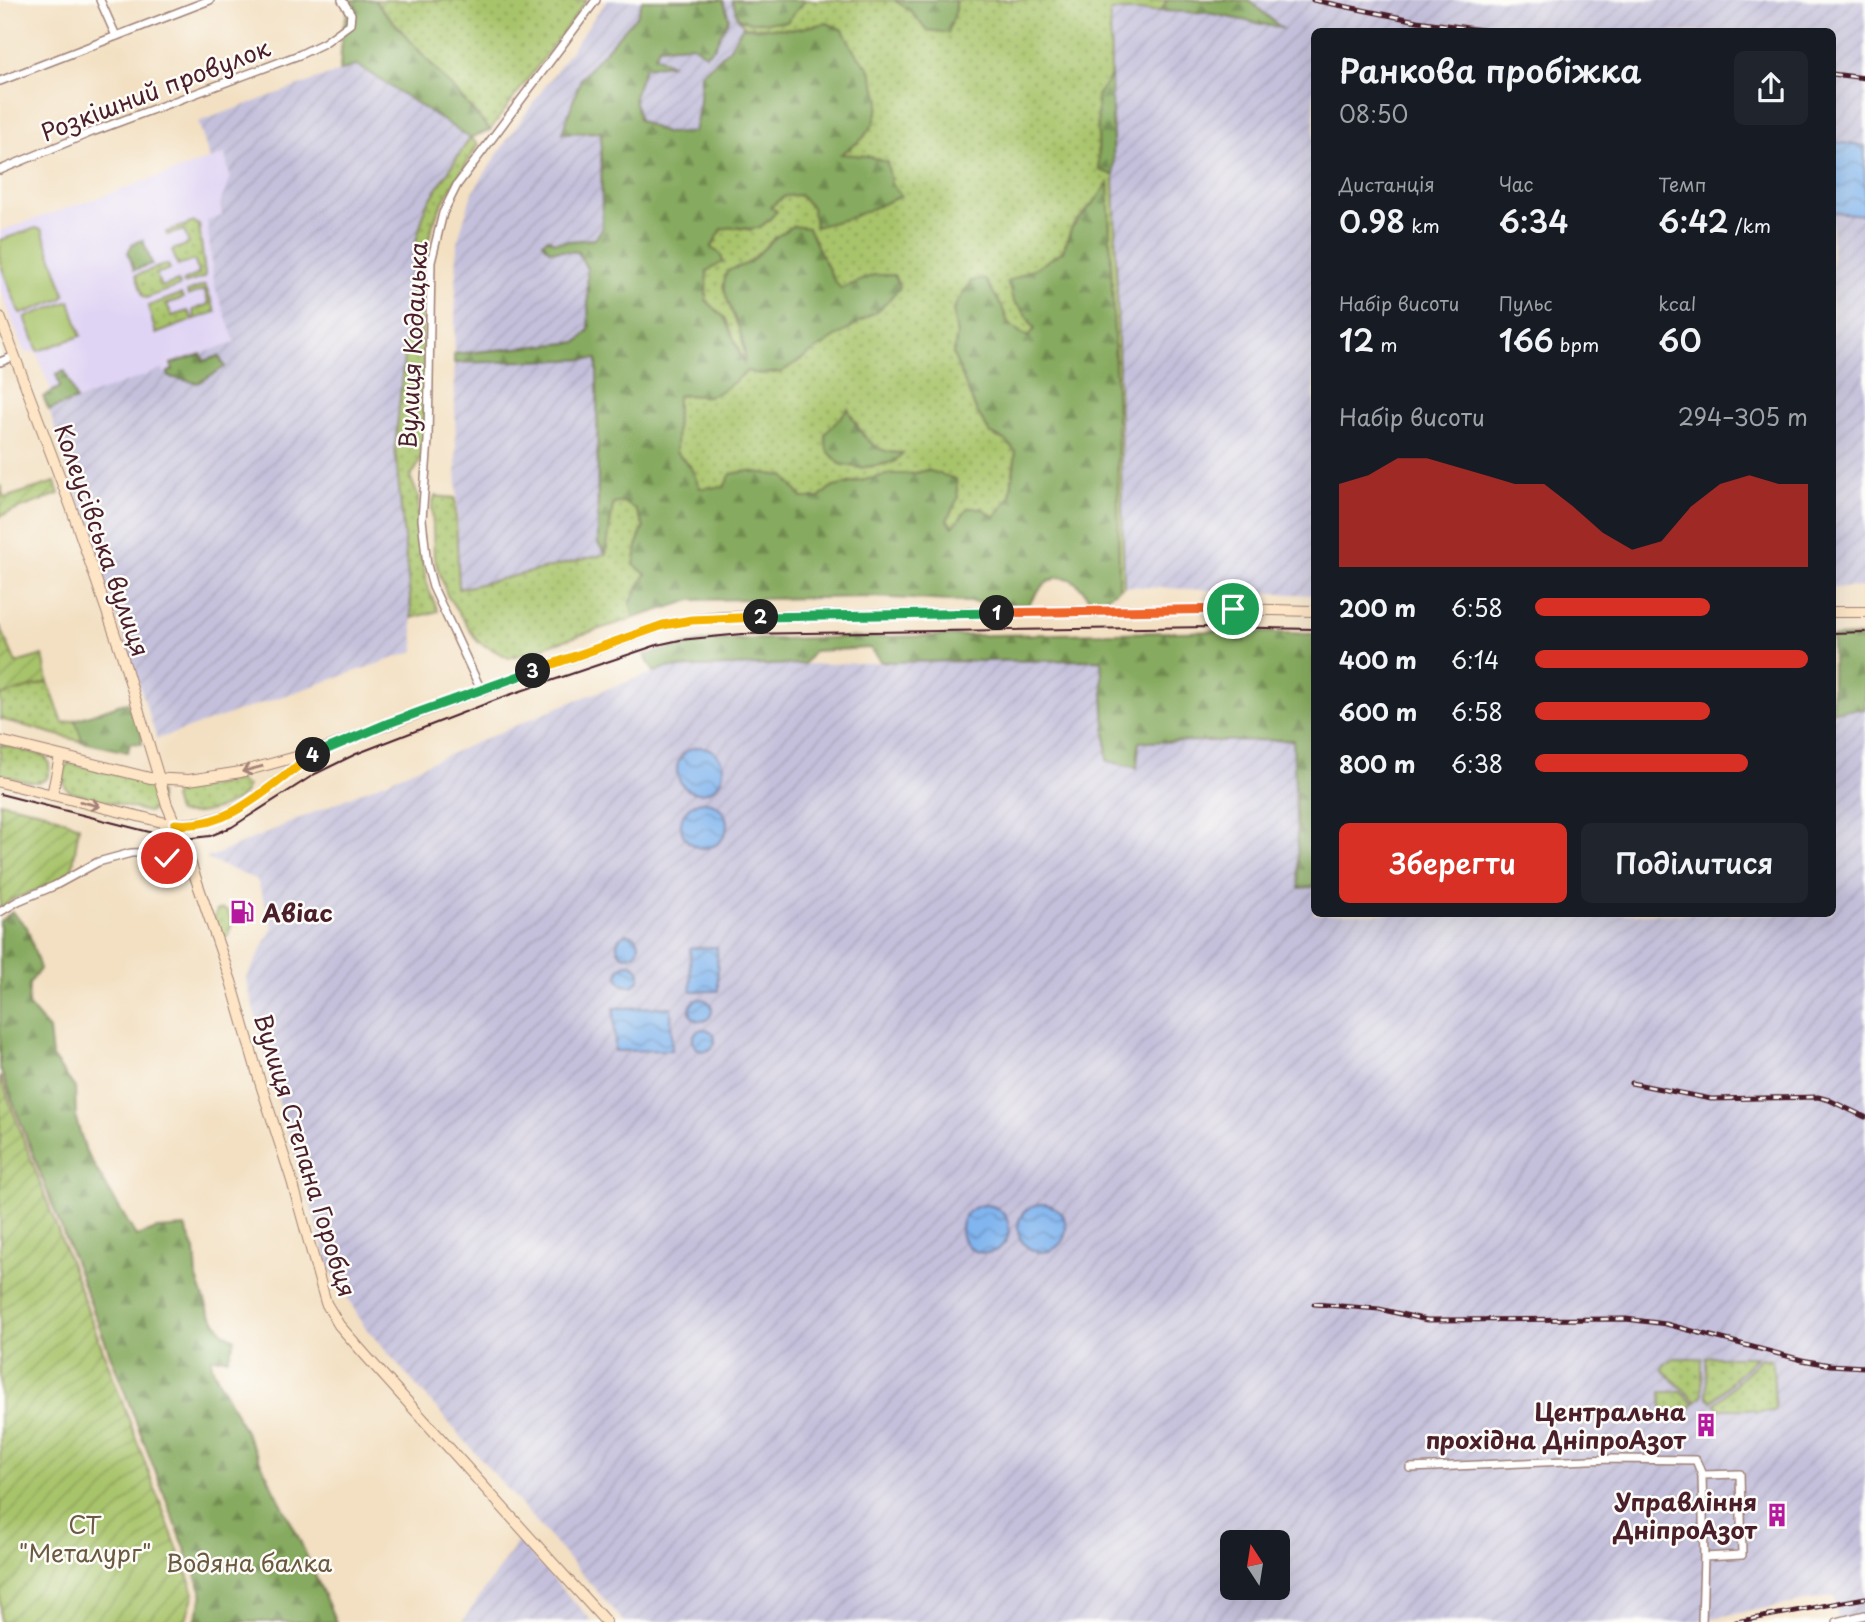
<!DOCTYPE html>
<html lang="uk">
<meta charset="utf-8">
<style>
body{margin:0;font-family:"Playpen Sans",sans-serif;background:#20242c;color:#f1f3f6;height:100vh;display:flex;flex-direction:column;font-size:26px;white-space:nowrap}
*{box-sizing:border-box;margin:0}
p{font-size:23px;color:#9ea1a6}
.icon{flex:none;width:38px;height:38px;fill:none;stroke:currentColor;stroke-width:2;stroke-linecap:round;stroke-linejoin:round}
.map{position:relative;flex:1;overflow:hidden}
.side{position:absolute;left:1311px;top:28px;width:525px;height:889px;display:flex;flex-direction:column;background:#171b24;border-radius:10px;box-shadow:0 7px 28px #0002}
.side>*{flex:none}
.needle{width:46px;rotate:348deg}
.buttons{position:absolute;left:1220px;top:1530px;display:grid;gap:14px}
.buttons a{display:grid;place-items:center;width:70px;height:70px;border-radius:10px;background:#171b24;box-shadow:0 7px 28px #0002;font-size:35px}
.pin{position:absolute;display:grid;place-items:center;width:60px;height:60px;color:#fff;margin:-30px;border:4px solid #fff;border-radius:50%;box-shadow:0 2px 7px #0007}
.km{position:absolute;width:35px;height:35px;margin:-18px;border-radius:50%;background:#222;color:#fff;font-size:19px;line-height:35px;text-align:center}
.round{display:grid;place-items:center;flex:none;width:74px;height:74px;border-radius:10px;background:#20242c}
.headline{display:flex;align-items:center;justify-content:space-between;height:119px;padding:0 28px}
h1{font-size:32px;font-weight:600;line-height:52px}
.figures{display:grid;grid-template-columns:repeat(3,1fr);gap:10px;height:119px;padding:7px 28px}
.figures div{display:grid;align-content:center}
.figures b{font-size:30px;font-weight:600}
.figures small{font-size:19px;font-weight:400}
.figures p{font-size:19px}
.chart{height:196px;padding:14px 28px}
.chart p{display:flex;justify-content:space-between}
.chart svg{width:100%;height:126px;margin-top:7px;fill:#d93025;opacity:.7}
.button{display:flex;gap:14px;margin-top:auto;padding:14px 28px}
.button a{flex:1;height:80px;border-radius:10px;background:#d93025;color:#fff;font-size:28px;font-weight:600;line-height:80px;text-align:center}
.button a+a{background:#20242c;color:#f1f3f6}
ul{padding:0 28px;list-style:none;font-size:23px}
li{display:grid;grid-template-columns:112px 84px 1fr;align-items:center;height:52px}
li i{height:18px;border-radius:9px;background:#d93025}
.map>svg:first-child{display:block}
.built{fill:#e0d4f4}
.industrial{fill:url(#industrial-furrows);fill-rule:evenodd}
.grass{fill:url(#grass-dots);stroke:#79724b;stroke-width:2;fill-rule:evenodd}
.forest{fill:url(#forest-firs);stroke:#686445;stroke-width:2}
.garden{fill:url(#garden-furrows);stroke:#79724b;stroke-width:2}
.pitch{fill:#a8c46b;stroke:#79724b;stroke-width:2}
.water{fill:url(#water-waves);stroke:#666a8d;stroke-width:2}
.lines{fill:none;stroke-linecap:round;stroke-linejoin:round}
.street-casing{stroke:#9e8076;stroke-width:10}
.secondary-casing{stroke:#9e8076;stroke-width:12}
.street{stroke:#fff;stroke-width:7}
.secondary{stroke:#fde5c5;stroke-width:10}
.tram{stroke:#4a1f2b;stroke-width:2}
.rail-casing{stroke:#4a1f2b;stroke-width:5}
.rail{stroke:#fdfcf7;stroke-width:2.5;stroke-dasharray:8;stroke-linecap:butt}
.oneway{stroke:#a48278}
.split-1-casing{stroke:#fff;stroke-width:14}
.split-2-casing{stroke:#fff;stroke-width:14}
.split-3-casing{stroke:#fff;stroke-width:14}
.split-4-casing{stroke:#fff;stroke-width:14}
.split-5-casing{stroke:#fff;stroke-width:14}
.split-1{stroke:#f0652b;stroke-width:9}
.split-2{stroke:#22a559;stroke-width:9}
.split-3{stroke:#f5b400;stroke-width:9}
.split-4{stroke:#22a559;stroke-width:9}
.split-5{stroke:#f5b400;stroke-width:9}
.labels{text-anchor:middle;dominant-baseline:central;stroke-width:5;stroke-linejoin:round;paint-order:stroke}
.street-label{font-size:24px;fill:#4a1f2b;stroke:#fdfcf7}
.poi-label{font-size:24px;font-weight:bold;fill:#4a1f2b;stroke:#fdfcf7;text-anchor:end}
.park-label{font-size:24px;fill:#6b5941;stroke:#fdfcf7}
</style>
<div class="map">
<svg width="1865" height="1622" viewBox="0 0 1865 1622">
<defs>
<pattern id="industrial-furrows" width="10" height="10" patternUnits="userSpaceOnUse" patternTransform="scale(1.75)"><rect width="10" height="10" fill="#c4c0db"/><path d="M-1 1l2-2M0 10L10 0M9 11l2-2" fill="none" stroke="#aaa5bc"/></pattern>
<pattern id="grass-dots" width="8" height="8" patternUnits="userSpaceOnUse" patternTransform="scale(1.75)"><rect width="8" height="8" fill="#a8c46b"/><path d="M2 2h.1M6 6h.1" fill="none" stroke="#8b9f58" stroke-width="1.8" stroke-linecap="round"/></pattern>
<pattern id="forest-firs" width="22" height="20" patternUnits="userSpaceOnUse" patternTransform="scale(1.75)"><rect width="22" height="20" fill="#86aa5f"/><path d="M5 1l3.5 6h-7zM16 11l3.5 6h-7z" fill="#708a4f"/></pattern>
<pattern id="garden-furrows" width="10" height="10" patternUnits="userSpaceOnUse" patternTransform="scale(1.75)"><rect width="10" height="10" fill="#a8c46b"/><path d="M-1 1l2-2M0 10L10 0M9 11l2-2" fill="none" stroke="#8b9f58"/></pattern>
<pattern id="water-waves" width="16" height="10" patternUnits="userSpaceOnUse" patternTransform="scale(1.75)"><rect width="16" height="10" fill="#81b5ef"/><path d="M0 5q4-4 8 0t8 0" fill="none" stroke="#6c93c2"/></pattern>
</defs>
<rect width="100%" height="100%" fill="#fdfcf7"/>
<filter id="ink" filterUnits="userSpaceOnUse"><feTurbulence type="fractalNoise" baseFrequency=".0143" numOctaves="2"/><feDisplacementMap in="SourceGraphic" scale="14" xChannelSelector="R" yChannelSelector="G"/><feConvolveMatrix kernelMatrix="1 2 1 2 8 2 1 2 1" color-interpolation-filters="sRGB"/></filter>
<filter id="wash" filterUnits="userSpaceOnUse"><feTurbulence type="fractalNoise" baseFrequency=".00686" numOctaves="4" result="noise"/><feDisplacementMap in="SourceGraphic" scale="28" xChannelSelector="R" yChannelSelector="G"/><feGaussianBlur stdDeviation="1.57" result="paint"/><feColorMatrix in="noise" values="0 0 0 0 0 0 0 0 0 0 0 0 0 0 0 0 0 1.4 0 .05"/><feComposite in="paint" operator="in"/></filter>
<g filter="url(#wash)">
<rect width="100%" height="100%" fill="#f3e0c2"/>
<path class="built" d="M225,154L230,180L220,210L223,216L207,222L236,342L172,364L173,371L164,374L163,370L49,410L43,397L51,390L36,352L25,353L0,289V231Z"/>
<g class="industrial">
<path d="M607,0H1865V587L1832,588V32H1314V595L1124,586L1123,546L459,589L454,360L457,243L472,193L511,134Z"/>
<path d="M357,65L470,138L426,206L408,305L395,448L415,651L157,739L49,410L163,369L164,373L173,371L171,364L235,342L214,284L207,221L222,216L220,204L230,178L225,154L210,159L198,122Z"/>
<path d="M1100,657L1314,678V914H1832V711L1865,709V1622H1838L1834,1596L1690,1622H624L364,1326L330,1268L272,1080L246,979L273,927L257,880L206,859L568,703L665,668ZM1232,1542H1278V1587H1232Z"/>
<path d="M518,1541L593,1622H462Z"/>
</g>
<g class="grass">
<path d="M374,0H587L490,130Z"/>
<path d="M805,0H894L910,10L927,30L956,10L955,0H1167L1161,11H1110L1111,76L1097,96L1099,170L1114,175L1124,586L1119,589L1117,420L1108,184L1097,199L1072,227L1063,251L1041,265L1014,302L1022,309L1035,330L1028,337L1009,325L1002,307L953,309L957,336L953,354L976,410L990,433L1006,441L1016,452L1010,497L995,517L954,527L947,520L957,498L927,470C894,480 845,474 819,498H802L784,476L724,487L700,489L690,467L676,452L677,396C688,393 697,397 707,396C721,394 736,380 747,371L760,374L781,372L879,309L899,288L894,275H874L841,289L834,280L808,229L776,237L723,286C734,312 745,337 745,366L725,318L706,301L705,290L711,248L722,229L731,227L752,230L776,211L769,208L785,196L799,195L812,207L816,227L867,156L840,155L862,139L874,123L880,100L869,68L854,51L843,30L827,23L796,29L745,27L738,19L750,22L800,8ZM848,409C859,432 874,455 902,453C887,470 860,468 840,464Z"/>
<path d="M470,138L478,144C466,168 448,189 437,214C415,264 424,340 424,395C424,422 430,457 410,476L418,496L420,552L428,588L438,611L412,618L395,448L415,245L426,206Z"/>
<path d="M194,222L199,225L205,274V277L184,284L183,281L199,274L194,260L178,266L172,250L189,244L184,230L167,235L166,232Z"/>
<path d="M164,265H168L170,269L156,274L161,287L178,281L180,286L146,298L143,296L136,275Z"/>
<path d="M205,285L216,312L195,319L193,310L209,304L204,290L188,296L187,292Z"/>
<path d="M181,294L183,298L167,304L172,316L188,311L193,320L156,334L148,306Z"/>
<path d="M435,496L455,498L459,589L606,554L613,504L624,502L636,510L644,527L638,541L646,574L631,603L634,618L509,658L478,642L447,595L434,557L432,506Z"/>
<path d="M48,682L63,723L75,720L83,742L0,719V696Z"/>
<path d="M0,744L45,756C49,762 50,765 49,772C46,792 13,777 0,774Z"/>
<path d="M69,763L153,783C162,792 162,810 147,812L71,792C61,786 63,778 65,767Z"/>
<path d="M238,781L247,786C246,805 193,819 177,812L173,798L177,792Z"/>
<path d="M222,909L228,912L232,923L228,936L223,938L214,918L217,910Z"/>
<path d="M1713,1357H1756L1712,1401L1707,1396L1706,1358Z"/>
<path d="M1674,1358H1702V1396L1696,1402L1662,1369L1665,1364Z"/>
<path d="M1761,1358L1771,1360L1773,1365L1775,1408L1773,1411L1756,1412L1754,1409H1720L1715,1404Z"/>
<path d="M1661,1392H1681L1694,1404L1689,1409L1664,1411L1662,1407Z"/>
</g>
<g class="forest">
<path d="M351,0H374L490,130L470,138L357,65L340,71L342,32Z"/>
<path d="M642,0H723L729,18L714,48L706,54L692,45L659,47L655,56L671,64L645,67L634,97L639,120L665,133L694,132L700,102L701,74L729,49L742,27L796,29L827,23L843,30L854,51L869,68L880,100L874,123L862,139L841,154L867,156L887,162L891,183L901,196L850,218L815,227L812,207L799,195L785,196L770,207L777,211C751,242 752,222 722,229L711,248L721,254L723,262L707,271L706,300L725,318L744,363C748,336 729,313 724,288C723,283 725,277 727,271L749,263L776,237L793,226L808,228L834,280L841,289L874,275H894L900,288L880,309L781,372L760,374L747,371C736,380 721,394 707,396C697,397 688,393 677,396L676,452L690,466L700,488L724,487L731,474L748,471L784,476L802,498H819L830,488L890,474H913L927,470L956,479L958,498L947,520L953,527L968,508H981L995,517L1010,497L1016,452L1006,441L990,433L976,410L953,354L957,336L953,309L971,281L985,279L1002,307L1009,325L1028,337L1035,329L1022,309L1014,302L1007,282L1041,265L1063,251L1072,227L1097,199L1108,183L1117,420L1119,589L1092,605C1082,584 1064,565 1042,587C1036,592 1033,599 1028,605L872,597L692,600L634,618L630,603L646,574L634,565L638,541L644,527L636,510L624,502L613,504L606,554L598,544L597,359L454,363V354L578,342L589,330L587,269L578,252L549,250L543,242L548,238L554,242L595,239L602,229L601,132L562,133L581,78L638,14Z"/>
<path d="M732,0H805L787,22H750L738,18Z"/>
<path d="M894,0H955L956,10L948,33L927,30L910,10Z"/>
<path d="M1167,0H1249L1281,28L1208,13L1161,11Z"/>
<path d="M1111,76L1114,175L1099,170L1097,96Z"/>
<path d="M143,240L152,264L134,270L128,252L133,243Z"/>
<path d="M201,354L204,361L219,356L225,367L198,383L169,377L168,372L173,370L171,364Z"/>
<path d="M65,371L76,400L49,410L43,397L60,387L56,374Z"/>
<path d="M848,409C860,434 873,455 903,453L894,462L860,468L840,464L827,450L825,434Z"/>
<path d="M1233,631L1314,634V887L1299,888L1293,740L1139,742L1137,768L1107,761L1101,660L881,662L870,648L814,651L804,664L665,668L654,672L644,655L710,640Z"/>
<path d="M1865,636V709L1832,711V637Z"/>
<path d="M127,702L141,726L142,744L130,743L128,752L83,742L75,720Z"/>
<path d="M12,912L27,927L40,969L29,984L28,1005L49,1030L52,1057L75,1088L76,1119L86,1152L136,1236L157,1229L185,1227L195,1250L197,1278L209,1312L224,1333L235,1339L228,1358H212V1367L297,1534L336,1622H195L203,1595L0,1069V921Z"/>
</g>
<g class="garden">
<path d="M55,482L59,494L0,516V485L4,498Z"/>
<path d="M0,626L16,663L43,655L48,682L0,696Z"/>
<path d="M0,802L45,812L79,826L72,871L52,884L11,900L0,909Z"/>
<path d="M0,1076L194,1593L185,1622H0Z"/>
</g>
<g class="pitch">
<path d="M36,228L42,230L65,295L62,299L22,314L19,312L0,263V240Z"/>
<path d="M70,301L81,336L38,351L25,317Z"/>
</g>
<g class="water">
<path d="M1832,142L1865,146V215L1832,212Z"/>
<circle cx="700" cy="770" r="23"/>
<circle cx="704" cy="825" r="23"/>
<circle cx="628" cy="945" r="11"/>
<path d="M717,947L718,991H691L690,948Z"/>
<circle cx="629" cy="975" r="11"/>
<circle cx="701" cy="1010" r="11"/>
<path d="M671,1007L672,1050L615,1051L614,1008Z"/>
<circle cx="704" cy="1040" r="11"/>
<circle cx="1042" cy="1228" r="24"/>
<circle cx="985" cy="1229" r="24"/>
</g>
</g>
<g filter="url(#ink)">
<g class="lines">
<g class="street-casing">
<g id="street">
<path d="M100,0L116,36"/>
<path d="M0,81L210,0"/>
<path d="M0,170L92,132L299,55L324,43L350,24L351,14L342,0"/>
<path d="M0,362L15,356"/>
<path d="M481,690L433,587L427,565L422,519L428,440L431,262L443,213L457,185L596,0"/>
<path d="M162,852L184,844"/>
<path d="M0,912L18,901L54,886L98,862L131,853L162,852C170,861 178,865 189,858"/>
<path d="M1410,1468L1611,1459L1696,1460L1702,1475"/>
<path d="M1702,1622L1704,1557L1702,1475L1740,1474L1742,1555L1704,1557"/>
<path d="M1837,1622L1865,1615"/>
</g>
</g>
<g class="secondary-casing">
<g id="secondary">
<path d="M0,317L71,507L122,655L167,805L184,844L231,981L260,1082L292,1181L326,1303L339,1325L367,1357L606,1622"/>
<path d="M1832,612H1865"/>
<path d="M0,741L150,778L189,780L241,772L318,751L481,690L663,625L692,620L725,617L1233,609L1314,611"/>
<path d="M0,782L166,823C232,830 262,790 312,755"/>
<path d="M52,795L60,757"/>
</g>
</g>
<use href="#street" class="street"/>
<use href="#secondary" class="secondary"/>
<g class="tram">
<path d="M1832,633L1865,632"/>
<path d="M0,794L173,838L184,839L210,836L232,827L315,774L356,754L506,696L657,645L680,640L742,634L1211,627L1314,629"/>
</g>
<g class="rail-casing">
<g id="rail">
<path d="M1313,0L1417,21L1497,32"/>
<path d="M1832,74L1865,78"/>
<path d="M1631,1083L1711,1099L1818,1097L1829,1100L1865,1117"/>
<path d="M1314,1304L1379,1309L1427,1320L1626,1319L1666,1324L1802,1360L1830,1365L1865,1367"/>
<path d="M1736,1622L1865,1598"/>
</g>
</g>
<use href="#rail" class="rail"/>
</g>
<defs><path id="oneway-shaft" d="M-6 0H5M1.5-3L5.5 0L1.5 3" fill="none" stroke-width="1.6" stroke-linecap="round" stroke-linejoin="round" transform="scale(1.75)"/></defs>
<g class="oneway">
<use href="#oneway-shaft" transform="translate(252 769) rotate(165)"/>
<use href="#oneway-shaft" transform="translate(90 804) rotate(14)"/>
</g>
</g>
<g class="lines" filter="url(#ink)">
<g class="split-1-casing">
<path id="split-1" d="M997,613L1233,609"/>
</g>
<g class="split-2-casing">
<path id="split-2" d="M761,617L997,613"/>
</g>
<g class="split-3-casing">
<path id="split-3" d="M533,671L663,625L692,620L761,617"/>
</g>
<g class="split-4-casing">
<path id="split-4" d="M313,755L389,723L533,671"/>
</g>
<g class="split-5-casing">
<path id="split-5" d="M167,858L162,852L184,844L175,824C230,830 271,784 313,755"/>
</g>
<use href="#split-1" class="split-1"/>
<use href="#split-2" class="split-2"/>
<use href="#split-3" class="split-3"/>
<use href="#split-4" class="split-4"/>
<use href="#split-5" class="split-5"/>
</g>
<defs>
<g id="fuel-bare" transform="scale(1.89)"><path d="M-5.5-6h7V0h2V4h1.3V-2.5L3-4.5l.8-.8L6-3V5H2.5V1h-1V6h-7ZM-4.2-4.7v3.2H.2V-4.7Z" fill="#b5179e" stroke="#fdfcf7" stroke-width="2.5" paint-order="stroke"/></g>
<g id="building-bare" transform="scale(1.89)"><path d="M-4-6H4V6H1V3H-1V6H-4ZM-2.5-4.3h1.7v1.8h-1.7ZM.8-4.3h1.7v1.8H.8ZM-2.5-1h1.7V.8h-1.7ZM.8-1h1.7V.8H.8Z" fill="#b5179e" stroke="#fdfcf7" stroke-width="2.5" paint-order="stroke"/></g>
</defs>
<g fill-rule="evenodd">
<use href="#fuel-bare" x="242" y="912"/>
<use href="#building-bare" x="1706" y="1425"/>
<use href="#building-bare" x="1777" y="1515"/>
</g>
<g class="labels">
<g class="street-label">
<text transform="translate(155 89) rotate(-21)">Розкішний провулок</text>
<text transform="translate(412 345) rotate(-87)">Вулиця Кодацька</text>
<text transform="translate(103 540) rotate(71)">Колеусівська вулиця</text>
<text transform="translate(306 1155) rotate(73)">Вулиця Степана Горобця</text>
</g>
<g class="poi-label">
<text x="262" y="912" text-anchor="start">Авіас</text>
<text x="1686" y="1411">Центральна<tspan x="1686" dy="28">прохідна ДніпроАзот</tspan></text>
<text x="1757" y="1501">Управління<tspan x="1757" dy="28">ДніпроАзот</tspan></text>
</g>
<g class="park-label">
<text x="85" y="1524">СТ<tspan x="85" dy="28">"Металург"</tspan></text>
<text x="249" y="1562">Водяна балка</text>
</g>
</g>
</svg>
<div class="buttons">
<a><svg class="needle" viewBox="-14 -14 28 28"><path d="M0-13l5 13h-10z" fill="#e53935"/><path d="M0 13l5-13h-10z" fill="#9ea1a6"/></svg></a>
</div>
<div class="pin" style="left:1233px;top:609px;background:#1e9e55"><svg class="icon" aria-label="arrive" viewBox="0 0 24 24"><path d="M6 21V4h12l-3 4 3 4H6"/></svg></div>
<div class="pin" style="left:167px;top:858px;background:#d93025"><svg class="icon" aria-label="check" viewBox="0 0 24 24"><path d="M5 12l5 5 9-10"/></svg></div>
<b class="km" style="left:997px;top:613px">1</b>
<b class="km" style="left:761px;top:617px">2</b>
<b class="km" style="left:533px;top:671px">3</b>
<b class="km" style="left:313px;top:755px">4</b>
<section class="side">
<div class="headline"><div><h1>Ранкова пробіжка</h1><p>08:50</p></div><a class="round"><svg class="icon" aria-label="share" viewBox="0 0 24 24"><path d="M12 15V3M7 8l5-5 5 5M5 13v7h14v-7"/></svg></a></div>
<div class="figures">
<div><p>Дистанція</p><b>0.98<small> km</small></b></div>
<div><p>Час</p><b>6:34</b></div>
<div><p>Темп</p><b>6:42<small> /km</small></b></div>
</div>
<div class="figures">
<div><p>Набір висоти</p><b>12<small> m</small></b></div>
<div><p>Пульс</p><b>166<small> bpm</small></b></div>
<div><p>kcal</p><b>60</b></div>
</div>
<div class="chart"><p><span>Набір висоти</span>294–305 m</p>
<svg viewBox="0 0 160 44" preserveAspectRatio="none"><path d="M0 44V15L10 12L20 6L30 6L40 9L50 12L60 15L70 15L80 23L90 32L100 38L110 35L120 23L130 15L140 12L150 15L160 15V44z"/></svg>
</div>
<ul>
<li><b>200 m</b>6:58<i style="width:64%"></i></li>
<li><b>400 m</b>6:14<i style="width:100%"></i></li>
<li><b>600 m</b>6:58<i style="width:64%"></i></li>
<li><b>800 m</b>6:38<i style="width:78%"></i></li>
</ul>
<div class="button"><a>Зберегти</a><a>Поділитися</a></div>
</section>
</div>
